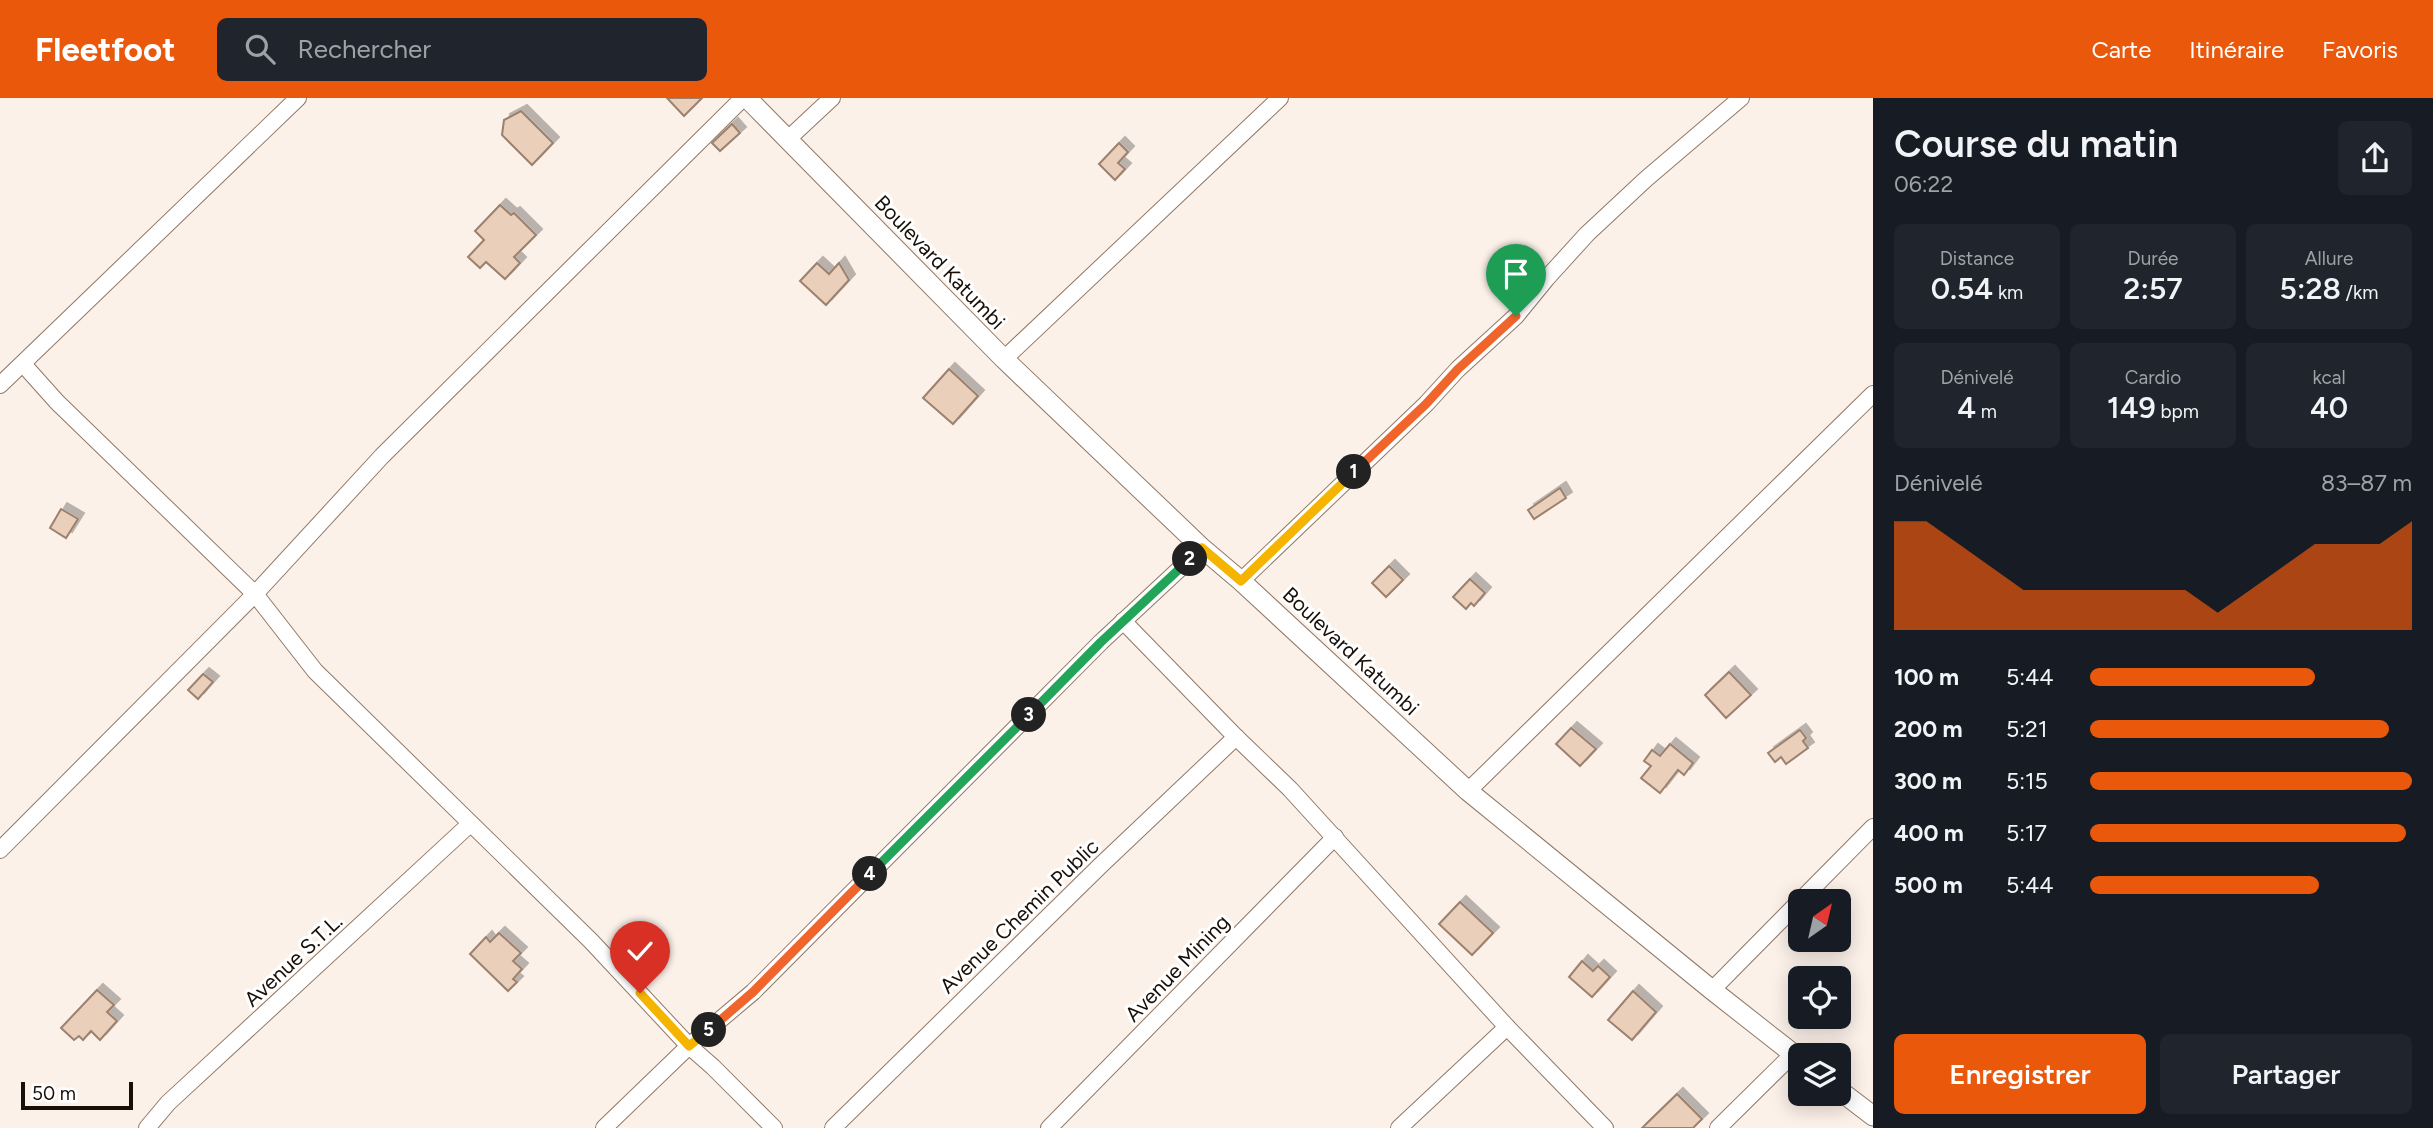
<!DOCTYPE html>
<html lang="fr">
<meta charset="utf-8">
<style>
body{margin:0;font-family:Figtree,sans-serif;background:#20242c;color:#f1f3f6;height:100vh;display:flex;flex-direction:column;font-size:26px;white-space:nowrap}
*{box-sizing:border-box;margin:0}
p{font-size:23px;color:#9ea1a6}
.icon{flex:none;width:38px;height:38px;fill:none;stroke:currentColor;stroke-width:2;stroke-linecap:round;stroke-linejoin:round}
.map{position:relative;flex:1;overflow:hidden}
.drawer{display:flex;flex-direction:column;background:#171b24;width:560px}
.drawer>*{flex:none}
.needle{width:46px;rotate:34deg}
.tools{position:absolute;left:1788px;top:791px;display:grid;gap:14px}
.tools a{display:grid;place-items:center;width:63px;height:63px;border-radius:10px;background:#171b24;box-shadow:0 4px 18px #0003;font-size:35px}
.scale{position:absolute;left:21px;bottom:18px;width:112px;box-sizing:border-box;padding-left:7px;border:4px solid #180f08;border-top:0;font-size:19px;line-height:24px;white-space:nowrap;color:#180f08;-webkit-text-stroke:5px #fff;paint-order:stroke}
.pin{position:absolute;display:grid;place-items:center;width:60px;height:60px;color:#fff;margin:-72px -30px;border-radius:50% 50% 50% 0;rotate:-45deg;box-shadow:0 0 7px #0007}
.pin .icon{rotate:45deg}
.km{position:absolute;width:35px;height:35px;margin:-18px;border-radius:50%;background:#222;color:#fff;font-size:19px;line-height:35px;text-align:center}
.round{display:grid;place-items:center;flex:none;width:74px;height:74px;border-radius:10px;background:#20242c}
.summary{display:flex;align-items:center;justify-content:space-between;height:119px;padding:0 21px}
h1{font-size:38px;font-weight:600;line-height:52px}
.figures{display:grid;grid-template-columns:repeat(3,1fr);gap:10px;height:119px;padding:7px 21px}
.figures div{display:grid;align-content:center;border-radius:10px;background:#20242c;text-align:center}
.figures b{font-size:30px;font-weight:600}
.figures small{font-size:19px;font-weight:400}
.figures p{font-size:19px}
.chart{height:196px;padding:14px 21px}
.chart p{display:flex;justify-content:space-between}
.chart svg{width:100%;height:126px;margin-top:7px;fill:#ea580c;opacity:.7}
.primary-button{display:flex;gap:14px;margin-top:auto;padding:14px 21px}
.primary-button a{flex:1;height:80px;border-radius:10px;background:#ea580c;color:#fff;font-size:28px;font-weight:600;line-height:80px;text-align:center}
.primary-button a+a{background:#20242c;color:#f1f3f6}
ul{padding:0 21px;list-style:none;font-size:23px}
li{display:grid;grid-template-columns:112px 84px 1fr;align-items:center;height:52px}
li i{height:18px;border-radius:9px;background:#ea580c}
header{display:flex;align-items:center;gap:42px;box-sizing:border-box;height:98px;padding:0 35px;background:#ea580c;color:#fff}
header strong{font-size:33px}
nav{display:flex;gap:38px;margin-inline-start:auto;font-size:24px}
.search{width:490px;height:63px;background:#20242c;display:flex;align-items:center;gap:18px;box-sizing:border-box;padding:0 24px;border-radius:10px;color:#9ea1a6;font-size:26px}
main{display:flex;flex:1;min-height:0}
.map>svg:first-child{display:block}
.building{fill:#eacfba;stroke:#9b816e;stroke-width:2;filter:url(#shadow)}
.lines{fill:none;stroke-linecap:round;stroke-linejoin:round}
.minor-casing{stroke:#917866;stroke-width:18}
.tertiary-casing{stroke:#917866;stroke-width:21}
.minor{stroke:#fff;stroke-width:16}
.tertiary{stroke:#fff;stroke-width:19}
.split-1-casing{stroke:#fff;stroke-width:14}
.split-2-casing{stroke:#fff;stroke-width:14}
.split-3-casing{stroke:#fff;stroke-width:14}
.split-4-casing{stroke:#fff;stroke-width:14}
.split-5-casing{stroke:#fff;stroke-width:14}
.split-6-casing{stroke:#fff;stroke-width:14}
.split-1{stroke:#f0652b;stroke-width:9}
.split-2{stroke:#f5b400;stroke-width:9}
.split-3{stroke:#22a559;stroke-width:9}
.split-4{stroke:#22a559;stroke-width:9}
.split-5{stroke:#f0652b;stroke-width:9}
.split-6{stroke:#f5b400;stroke-width:9}
.labels{text-anchor:middle;dominant-baseline:central;stroke-width:6;stroke-linejoin:round;paint-order:stroke}
.street-label{font-size:21px;fill:#180f08;stroke:#fff}
</style>
<header>
<strong>Fleetfoot</strong>
<div class="search"><svg class="icon" aria-label="search" viewBox="0 0 24 24"><circle cx="10" cy="10" r="6"/><path d="M15 15l6 6"/></svg>Rechercher</div>
<nav><a>Carte</a><a>Itinéraire</a><a>Favoris</a></nav>
</header>
<main>
<div class="map">
<svg width="1873" height="1030" viewBox="0 0 1873 1030">
<defs>
<filter id="shadow"><feDropShadow dx="6" dy="-6" stdDeviation="0" flood-color="#0004"/></filter>
</defs>
<rect width="100%" height="100%" fill="#fcf1e9"/>
<g class="building">
<path d="M667,0H702L684,18Z"/>
<path d="M521,13L553,45L532,67L502,37L504,22Z"/>
<path d="M732,26L740,35L720,53L712,45Z"/>
<path d="M1119,45L1128,54L1118,65L1125,71L1115,82L1099,66Z"/>
<path d="M500,107L511,117L514,115L536,137L514,159L520,165L505,181L486,164L480,170L468,159L484,142L475,133Z"/>
<path d="M817,165L829,176L839,165L849,182L826,207L800,183Z"/>
<path d="M949,271L978,298L953,326L923,300Z"/>
<path d="M1560,390L1566,400L1534,421L1528,412Z"/>
<path d="M61,411L78,421L66,440L50,430Z"/>
<path d="M1389,468L1403,482L1386,499L1372,485Z"/>
<path d="M1470,481L1485,495L1474,508L1471,505L1466,511L1453,499Z"/>
<path d="M1729,574L1751,597L1726,620L1705,597Z"/>
<path d="M203,576L213,584L198,601L188,592Z"/>
<path d="M1571,630L1596,651L1580,668L1556,646Z"/>
<path d="M1800,632L1806,640L1803,643L1808,650L1786,666L1781,659L1775,664L1768,655Z"/>
<path d="M1670,646L1693,665L1684,677L1678,672L1660,695L1641,680L1651,668L1644,663L1652,652L1660,658Z"/>
<path d="M1460,804L1493,835L1472,857L1439,826Z"/>
<path d="M499,835L521,855L513,863L522,871L513,881L517,884L508,893L470,856L486,839L490,844Z"/>
<path d="M1582,863L1593,873L1598,868L1610,879L1592,899L1569,879Z"/>
<path d="M97,892L114,907L107,914L117,923L100,942L91,933L83,942L79,938L74,942L61,930Z"/>
<path d="M1633,893L1656,914L1632,942L1608,922Z"/>
<path d="M1677,996L1702,1021L1693,1030H1642Z"/>
</g>
<g class="lines">
<g class="minor-casing">
<g id="minor">
<path d="M788,41L832,0"/>
<path d="M1004,261L1280,0"/>
<path d="M23,266L57,304L255,496L315,573L591,843L689,948L713,969L774,1030"/>
<path d="M0,287L298,0"/>
<path d="M1241,483L1426,306L1458,271L1516,218L1547,180L1587,136L1646,81L1741,0"/>
<path d="M1123,523L1236,639L1290,691L1507,929L1605,1030"/>
<path d="M1468,693L1873,296"/>
<path d="M0,752L255,496L382,358L743,0"/>
<path d="M1712,892L1873,729"/>
<path d="M147,1030L168,1005L470,726"/>
<path d="M604,1030L689,948L753,894L1101,544L1202,450"/>
<path d="M833,1030L1101,767L1236,639"/>
<path d="M1049,1030L1335,739"/>
<path d="M1399,1030L1507,929"/>
<path d="M1718,1030L1793,956"/>
</g>
</g>
<g class="tertiary-casing">
<g id="tertiary">
<path d="M747,0L1004,261L1202,450L1241,483L1468,693L1712,892L1801,962"/>
<path d="M1839,992L1873,1018"/>
</g>
</g>
<use href="#minor" class="minor"/>
<use href="#tertiary" class="tertiary"/>
</g>
<g class="lines">
<g class="split-1-casing">
<path id="split-1" d="M1354,374L1426,306L1458,271L1516,218"/>
</g>
<g class="split-2-casing">
<path id="split-2" d="M1190,461L1202,450L1241,483L1354,374"/>
</g>
<g class="split-3-casing">
<path id="split-3" d="M1029,617L1101,544L1190,461"/>
</g>
<g class="split-4-casing">
<path id="split-4" d="M870,776L1029,617"/>
</g>
<g class="split-5-casing">
<path id="split-5" d="M709,932L753,894L870,776"/>
</g>
<g class="split-6-casing">
<path id="split-6" d="M640,895L689,948L709,932"/>
</g>
<use href="#split-1" class="split-1"/>
<use href="#split-2" class="split-2"/>
<use href="#split-3" class="split-3"/>
<use href="#split-4" class="split-4"/>
<use href="#split-5" class="split-5"/>
<use href="#split-6" class="split-6"/>
</g>
<g class="labels">
<g class="street-label">
<text transform="translate(940 164) rotate(46)">Boulevard Katumbi</text>
<text transform="translate(1351 553) rotate(43)">Boulevard Katumbi</text>
<text transform="translate(1019 818) rotate(-44)">Avenue Chemin Public</text>
<text transform="translate(293 862) rotate(-43)">Avenue S.T.L.</text>
<text transform="translate(1177 870) rotate(-46)">Avenue Mining</text>
</g>
</g>
</svg>
<div class="tools">
<a><svg class="needle" viewBox="-14 -14 28 28"><path d="M0-13l5 13h-10z" fill="#e53935"/><path d="M0 13l5-13h-10z" fill="#9ea1a6"/></svg></a>
<a><svg class="icon" aria-label="locate" viewBox="0 0 24 24"><circle cx="12" cy="12" r="6"/><path d="M12 2v4M12 18v4M2 12h4M18 12h4"/></svg></a>
<a><svg class="icon" aria-label="layers" viewBox="0 0 24 24"><path d="M12 4l9 5-9 5-9-5zM3 14l9 5 9-5"/></svg></a>
</div>
<div class="scale">50 m</div>
<div class="pin" style="left:1516px;top:218px;background:#1e9e55"><svg class="icon" aria-label="arrive" viewBox="0 0 24 24"><path d="M6 21V4h12l-3 4 3 4H6"/></svg></div>
<div class="pin" style="left:640px;top:895px;background:#d93025"><svg class="icon" aria-label="check" viewBox="0 0 24 24"><path d="M5 12l5 5 9-10"/></svg></div>
<b class="km" style="left:1354px;top:374px">1</b>
<b class="km" style="left:1190px;top:461px">2</b>
<b class="km" style="left:1029px;top:617px">3</b>
<b class="km" style="left:870px;top:776px">4</b>
<b class="km" style="left:709px;top:932px">5</b>
</div>
<section class="drawer">
<div class="summary"><div><h1>Course du matin</h1><p>06:22</p></div><a class="round"><svg class="icon" aria-label="share" viewBox="0 0 24 24"><path d="M12 15V3M7 8l5-5 5 5M5 13v7h14v-7"/></svg></a></div>
<div class="figures">
<div><p>Distance</p><b>0.54<small> km</small></b></div>
<div><p>Durée</p><b>2:57</b></div>
<div><p>Allure</p><b>5:28<small> /km</small></b></div>
</div>
<div class="figures">
<div><p>Dénivelé</p><b>4<small> m</small></b></div>
<div><p>Cardio</p><b>149<small> bpm</small></b></div>
<div><p>kcal</p><b>40</b></div>
</div>
<div class="chart"><p><span>Dénivelé</span>83–87 m</p>
<svg viewBox="0 0 160 44" preserveAspectRatio="none"><path d="M0 44V6L10 6L20 14L30 22L40 30L50 30L60 30L70 30L80 30L90 30L100 38L110 30L120 22L130 14L140 14L150 14L160 6V44z"/></svg>
</div>
<ul>
<li><b>100 m</b>5:44<i style="width:70%"></i></li>
<li><b>200 m</b>5:21<i style="width:93%"></i></li>
<li><b>300 m</b>5:15<i style="width:100%"></i></li>
<li><b>400 m</b>5:17<i style="width:98%"></i></li>
<li><b>500 m</b>5:44<i style="width:71%"></i></li>
</ul>
<div class="primary-button"><a>Enregistrer</a><a>Partager</a></div>
</section>
</main>
